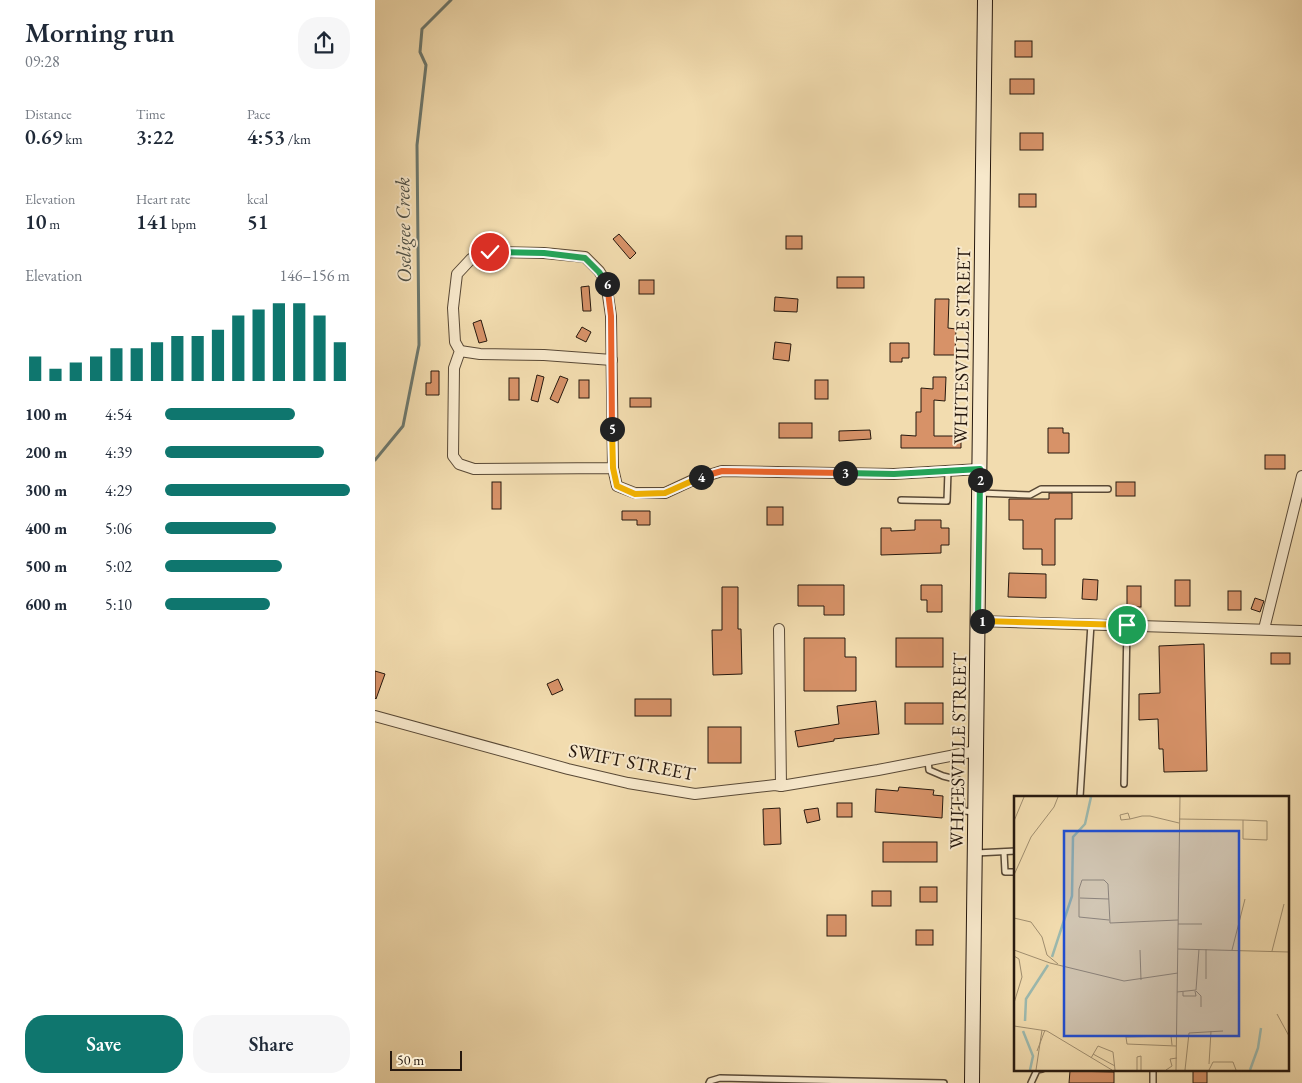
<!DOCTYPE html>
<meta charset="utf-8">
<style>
body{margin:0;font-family:"EB Garamond",serif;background:#f6f6f7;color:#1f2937;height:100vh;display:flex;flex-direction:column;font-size:19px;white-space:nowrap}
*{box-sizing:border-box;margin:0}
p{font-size:16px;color:#747a83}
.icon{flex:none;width:28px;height:28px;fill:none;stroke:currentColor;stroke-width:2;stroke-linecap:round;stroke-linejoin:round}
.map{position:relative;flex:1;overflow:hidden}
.details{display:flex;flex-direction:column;background:#fff;width:375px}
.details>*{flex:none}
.scale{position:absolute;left:15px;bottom:12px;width:72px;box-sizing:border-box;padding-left:5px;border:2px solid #26180e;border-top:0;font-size:14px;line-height:18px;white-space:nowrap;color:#26180e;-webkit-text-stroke:4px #f7e8cb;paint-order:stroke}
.pin{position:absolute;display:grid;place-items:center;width:42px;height:42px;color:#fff;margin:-21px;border:2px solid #fff;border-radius:50%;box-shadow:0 1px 5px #0007}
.km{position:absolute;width:25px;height:25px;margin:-12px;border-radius:50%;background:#222;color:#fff;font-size:14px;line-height:25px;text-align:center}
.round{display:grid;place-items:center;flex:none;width:52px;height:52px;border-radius:20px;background:#f6f6f7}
.headline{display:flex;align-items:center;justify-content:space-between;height:85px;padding:0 25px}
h1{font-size:28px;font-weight:600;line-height:38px}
.figures{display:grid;grid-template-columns:repeat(3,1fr);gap:8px;height:85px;padding:5px 25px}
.figures div{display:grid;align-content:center}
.figures b{font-size:21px;font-weight:600}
.figures small{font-size:14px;font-weight:400}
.figures p{font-size:14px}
.chart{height:140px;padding:10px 25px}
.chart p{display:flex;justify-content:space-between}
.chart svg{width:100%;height:90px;margin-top:5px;stroke:#0f766e;stroke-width:6}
.cta{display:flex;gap:10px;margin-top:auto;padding:10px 25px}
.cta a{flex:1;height:58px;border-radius:20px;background:#0f766e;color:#fff;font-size:20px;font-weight:600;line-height:58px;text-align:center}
.cta a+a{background:#f6f6f7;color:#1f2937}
ul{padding:0 25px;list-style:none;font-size:16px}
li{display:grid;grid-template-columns:80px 60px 1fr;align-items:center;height:38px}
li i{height:12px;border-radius:6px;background:#0f766e}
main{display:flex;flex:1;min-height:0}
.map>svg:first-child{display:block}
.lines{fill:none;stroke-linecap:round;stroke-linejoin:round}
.stream{stroke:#6d796f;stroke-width:3}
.building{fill:#d79268;stroke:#26180e}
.lane-casing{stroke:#594936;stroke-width:8}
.street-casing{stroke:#594936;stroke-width:12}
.secondary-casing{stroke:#26180e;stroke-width:16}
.lane{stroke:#f7e8cb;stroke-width:5}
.street{stroke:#f7e8cb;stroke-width:10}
.secondary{stroke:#f7e8cb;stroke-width:14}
.split-1-casing{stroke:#fff;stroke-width:10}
.split-2-casing{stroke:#fff;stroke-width:10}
.split-3-casing{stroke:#fff;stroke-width:10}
.split-4-casing{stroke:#fff;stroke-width:10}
.split-5-casing{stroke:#fff;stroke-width:10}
.split-6-casing{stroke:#fff;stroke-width:10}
.split-7-casing{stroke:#fff;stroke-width:10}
.split-1{stroke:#f5b400;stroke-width:6}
.split-2{stroke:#22a559;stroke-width:6}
.split-3{stroke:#22a559;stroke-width:6}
.split-4{stroke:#f0652b;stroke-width:6}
.split-5{stroke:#f5b400;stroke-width:6}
.split-6{stroke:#f0652b;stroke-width:6}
.split-7{stroke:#22a559;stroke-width:6}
.labels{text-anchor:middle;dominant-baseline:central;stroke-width:4;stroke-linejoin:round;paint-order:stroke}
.street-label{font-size:19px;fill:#26180e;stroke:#f7e8cb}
.water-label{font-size:20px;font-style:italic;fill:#4f5147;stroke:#f7e8cb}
.inset-river{fill:none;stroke:#9cbab0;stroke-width:2.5}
.inset-road{fill:none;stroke:#a08e6f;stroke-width:1}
.view{fill:#1d4ed8;fill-opacity:0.15;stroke:#1d4ed8;stroke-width:2.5}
.inset-edge{fill:none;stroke:#26180e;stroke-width:2.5}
</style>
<main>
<section class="details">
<div class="headline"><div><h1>Morning run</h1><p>09:28</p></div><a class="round"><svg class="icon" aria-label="share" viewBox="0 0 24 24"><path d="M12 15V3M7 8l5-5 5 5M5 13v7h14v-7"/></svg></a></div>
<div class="figures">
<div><p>Distance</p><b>0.69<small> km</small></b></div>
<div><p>Time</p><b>3:22</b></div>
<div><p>Pace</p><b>4:53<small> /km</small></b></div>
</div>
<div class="figures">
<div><p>Elevation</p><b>10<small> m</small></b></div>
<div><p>Heart rate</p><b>141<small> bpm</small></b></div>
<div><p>kcal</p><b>51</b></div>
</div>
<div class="chart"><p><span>Elevation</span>146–156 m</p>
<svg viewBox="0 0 160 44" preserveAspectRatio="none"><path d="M5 44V32M15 44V38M25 44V35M35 44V32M45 44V28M55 44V28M65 44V25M75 44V22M85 44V22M95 44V19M105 44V12M115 44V9M125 44V6M135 44V6M145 44V12M155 44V25"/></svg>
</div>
<ul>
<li><b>100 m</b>4:54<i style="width:70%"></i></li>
<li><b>200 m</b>4:39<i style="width:86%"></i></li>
<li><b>300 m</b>4:29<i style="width:100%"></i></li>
<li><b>400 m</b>5:06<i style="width:60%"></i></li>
<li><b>500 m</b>5:02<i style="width:63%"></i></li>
<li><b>600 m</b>5:10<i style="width:57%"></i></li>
</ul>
<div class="cta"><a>Save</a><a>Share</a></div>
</section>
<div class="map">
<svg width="927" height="1083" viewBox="0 0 927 1083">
<rect width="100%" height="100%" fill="#f2dcaf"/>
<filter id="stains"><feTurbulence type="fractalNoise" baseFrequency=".004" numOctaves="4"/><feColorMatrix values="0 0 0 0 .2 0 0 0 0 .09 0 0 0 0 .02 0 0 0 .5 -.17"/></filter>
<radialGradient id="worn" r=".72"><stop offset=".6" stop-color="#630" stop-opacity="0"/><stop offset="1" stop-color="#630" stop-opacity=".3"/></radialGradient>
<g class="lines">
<path class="stream" d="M0,460L28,426L44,345L42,145L51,65L45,52L47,29L76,0"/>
</g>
<g class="building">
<rect x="640" y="41" width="17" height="16"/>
<rect x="635" y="79" width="24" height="15"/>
<rect x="645" y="133" width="23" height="17"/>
<rect x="644" y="194" width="17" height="13"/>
<path d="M244,234L261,253L255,259L238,239Z"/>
<rect x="411" y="236" width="16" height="13"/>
<rect x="462" y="277" width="27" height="11"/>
<rect x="264" y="280" width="15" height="14"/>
<path d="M214,286L216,311H208L206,287Z"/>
<path d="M400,297L423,299L422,312L399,311Z"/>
<path d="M560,299H574L573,328L581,329L580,355H559Z"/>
<path d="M106,320L112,341L104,343L98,323Z"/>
<path d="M207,327L216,332L211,342L201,337Z"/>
<path d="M400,342L416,344L414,361L398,359Z"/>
<path d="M515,343H534V358H527V362H515Z"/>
<path d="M56,371H64V395H51V383H56Z"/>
<path d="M162,375L169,377L163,402L156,400Z"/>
<path d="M185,376L193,379L183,403L175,399Z"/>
<path d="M558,377H571L570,401L559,400V436H586V448H526V435L541,436V412H546V388L558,389Z"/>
<rect x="134" y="378" width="10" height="22"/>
<rect x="204" y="380" width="10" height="18"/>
<rect x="440" y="380" width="13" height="19"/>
<rect x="255" y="398" width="21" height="9"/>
<rect x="404" y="423" width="33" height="15"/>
<path d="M673,428H688V433H694V453H673Z"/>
<path d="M495,430L496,439L464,441V431Z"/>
<rect x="890" y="455" width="20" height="14"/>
<rect x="117" y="482" width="9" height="27"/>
<rect x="741" y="482" width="19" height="14"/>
<path d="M674,493H697V519H680V565H667V549H648V520H634V499H674Z"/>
<rect x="392" y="507" width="16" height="18"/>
<path d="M247,511H275V525H262V520H247Z"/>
<path d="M540,520H566V528H574V545H566V553L506,555V528H516V531L540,530Z"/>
<path d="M634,573L671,574V598L633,597Z"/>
<path d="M708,579L723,580L722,600L707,599Z"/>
<rect x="800" y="580" width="15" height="26"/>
<path d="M423,585H469V615H449V606H423Z"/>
<path d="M546,585H567V612H552V600H546Z"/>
<rect x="752" y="586" width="14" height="21"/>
<path d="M347,587H363V629H366L367,674L338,675L337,630H347Z"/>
<rect x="853" y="591" width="13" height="19"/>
<path d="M880,598L889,601L885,612L876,609Z"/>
<path d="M429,638H470V657H481V691H429Z"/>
<rect x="521" y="638" width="47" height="29"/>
<path d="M829,644L832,771L789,772L788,749H784L783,719L764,720V694L785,693L784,646Z"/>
<rect x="896" y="653" width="19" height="11"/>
<path d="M0,671L10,674L1,699L0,698Z"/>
<path d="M183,679L188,690L177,695L172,684Z"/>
<rect x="260" y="699" width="36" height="17"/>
<path d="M501,701L504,734L459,739V741L423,747L420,731L464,724L462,706Z"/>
<rect x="530" y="703" width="38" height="21"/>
<rect x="333" y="727" width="33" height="36"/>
<path d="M524,787L559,790L558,795L568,796L567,818L500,812L501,789L523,791Z"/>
<rect x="462" y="803" width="15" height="14"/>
<path d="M405,808L406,844L389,845L388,809Z"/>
<path d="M443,808L445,820L432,823L429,810Z"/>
<rect x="508" y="842" width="54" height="20"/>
<rect x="545" y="887" width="17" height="15"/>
<rect x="497" y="891" width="19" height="15"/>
<rect x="452" y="915" width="19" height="21"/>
<rect x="541" y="930" width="17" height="15"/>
<rect x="818" y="1069" width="14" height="14"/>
<path d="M695,1071L739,1072V1083H694Z"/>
</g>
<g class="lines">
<g class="lane-casing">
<g id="lane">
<path d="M605,493L655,495L666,489H733"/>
<path d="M526,500L572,501L573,471"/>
<path d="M553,760L554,770L568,776L584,780L587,808L590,811L598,812"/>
<path d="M749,784L752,626"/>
<path d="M705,797L716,624"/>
<path d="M629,852L630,872H641"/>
<path d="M601,853L641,851"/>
<path d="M778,1069V1083"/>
<path d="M334,1083L335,1081L345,1078L569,1083"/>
<path d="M656,1083L662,1070L667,1069"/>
</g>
</g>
<g class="street-casing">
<g id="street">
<path d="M85,351L105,354L169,355L237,360"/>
<path d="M238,468L99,469L84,464L78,456L79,368L85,351L80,342L78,308L82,274L96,259L115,252L169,253L210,257L224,271L231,282L236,316L238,468L242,486L260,493H290L318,480L347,471L519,474L605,469"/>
<path d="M603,621L927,631"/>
<path d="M404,629L406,786"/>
<path d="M889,629L927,476"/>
<path d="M0,716L193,769L253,783L320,794L400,785L406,786L503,770L601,751"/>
</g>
</g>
<g class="secondary-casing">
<path id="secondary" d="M597,1083L610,0"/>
</g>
<use href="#lane" class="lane"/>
<use href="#street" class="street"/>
<use href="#secondary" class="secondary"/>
</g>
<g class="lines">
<g class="split-1-casing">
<path id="split-1" d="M607,621L752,625"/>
</g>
<g class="split-2-casing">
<path id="split-2" d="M605,480L603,621H607"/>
</g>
<g class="split-3-casing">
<path id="split-3" d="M470,473L519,474L605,469V480"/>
</g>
<g class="split-4-casing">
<path id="split-4" d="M326,477L347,471L470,473"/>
</g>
<g class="split-5-casing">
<path id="split-5" d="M237,429L238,468L242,486L260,494L290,493L326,477"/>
</g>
<g class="split-6-casing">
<path id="split-6" d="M232,284L236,316L237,429"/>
</g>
<g class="split-7-casing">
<path id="split-7" d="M115,252L169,253L210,258L224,272L232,284"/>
</g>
<use href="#split-1" class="split-1"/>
<use href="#split-2" class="split-2"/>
<use href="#split-3" class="split-3"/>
<use href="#split-4" class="split-4"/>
<use href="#split-5" class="split-5"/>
<use href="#split-6" class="split-6"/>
<use href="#split-7" class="split-7"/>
</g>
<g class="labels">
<g class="street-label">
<text transform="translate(587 346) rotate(-89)">WHITESVILLE STREET</text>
<text transform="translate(583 751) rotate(-89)">WHITESVILLE STREET</text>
<text transform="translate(257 762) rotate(11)">SWIFT STREET</text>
</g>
<g class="water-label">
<text transform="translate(28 230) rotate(-91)">Oseligee Creek</text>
</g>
</g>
<g transform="translate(639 796)">
<rect width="275" height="275" fill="#f2dcaf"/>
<path class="inset-river" d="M38,161L58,100L59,41L71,28L77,1M11,225L12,203L34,169M9,235L19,260L16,274M236,274L244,252L247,232"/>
<path class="inset-road" d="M116,23L114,17L106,19L107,24L116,23L128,20H136L165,27M165,23L229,24L253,25V44L229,43V24M0,25L10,1M0,79L17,41L40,11L44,1M66,102L95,103M0,122L17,126L28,141L33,159L44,168M95,124L65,121V93L68,84H90L94,88L96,127L164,124M164,128H188M164,153L275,156M0,154L36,167L110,185L164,177M126,154L127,184M218,154L231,103M258,155L270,108M0,160L5,163L8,181L0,207M192,183V153M182,195L187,200V211M163,196L182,194L185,153M169,196V200H182L181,195M263,218L275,240M0,230L33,235L98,274M158,249L157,240L112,241L113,248L162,250M23,255L31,234M79,258L101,270M77,262L84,250L99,256L101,274M195,268L197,235M22,274L28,234M123,274V261L127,260V274M152,274L158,270L156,263L163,262M162,274L166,1M171,274L175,237L209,235M195,274L199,266H219L222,274"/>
<path class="view" d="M50,35H225V240H50Z"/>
<rect width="275" height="275" class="inset-edge"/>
</g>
<rect width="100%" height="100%" filter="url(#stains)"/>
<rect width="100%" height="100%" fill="url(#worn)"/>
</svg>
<div class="scale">50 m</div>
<div class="pin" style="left:752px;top:625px;background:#1e9e55"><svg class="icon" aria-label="arrive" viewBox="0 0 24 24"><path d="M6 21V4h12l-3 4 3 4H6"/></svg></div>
<div class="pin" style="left:115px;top:252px;background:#d93025"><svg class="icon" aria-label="check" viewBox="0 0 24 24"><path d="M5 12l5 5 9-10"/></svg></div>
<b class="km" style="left:607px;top:621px">1</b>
<b class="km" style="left:605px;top:480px">2</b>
<b class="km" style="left:470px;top:473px">3</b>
<b class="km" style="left:326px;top:477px">4</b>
<b class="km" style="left:237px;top:429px">5</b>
<b class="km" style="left:232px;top:284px">6</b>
</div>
</main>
